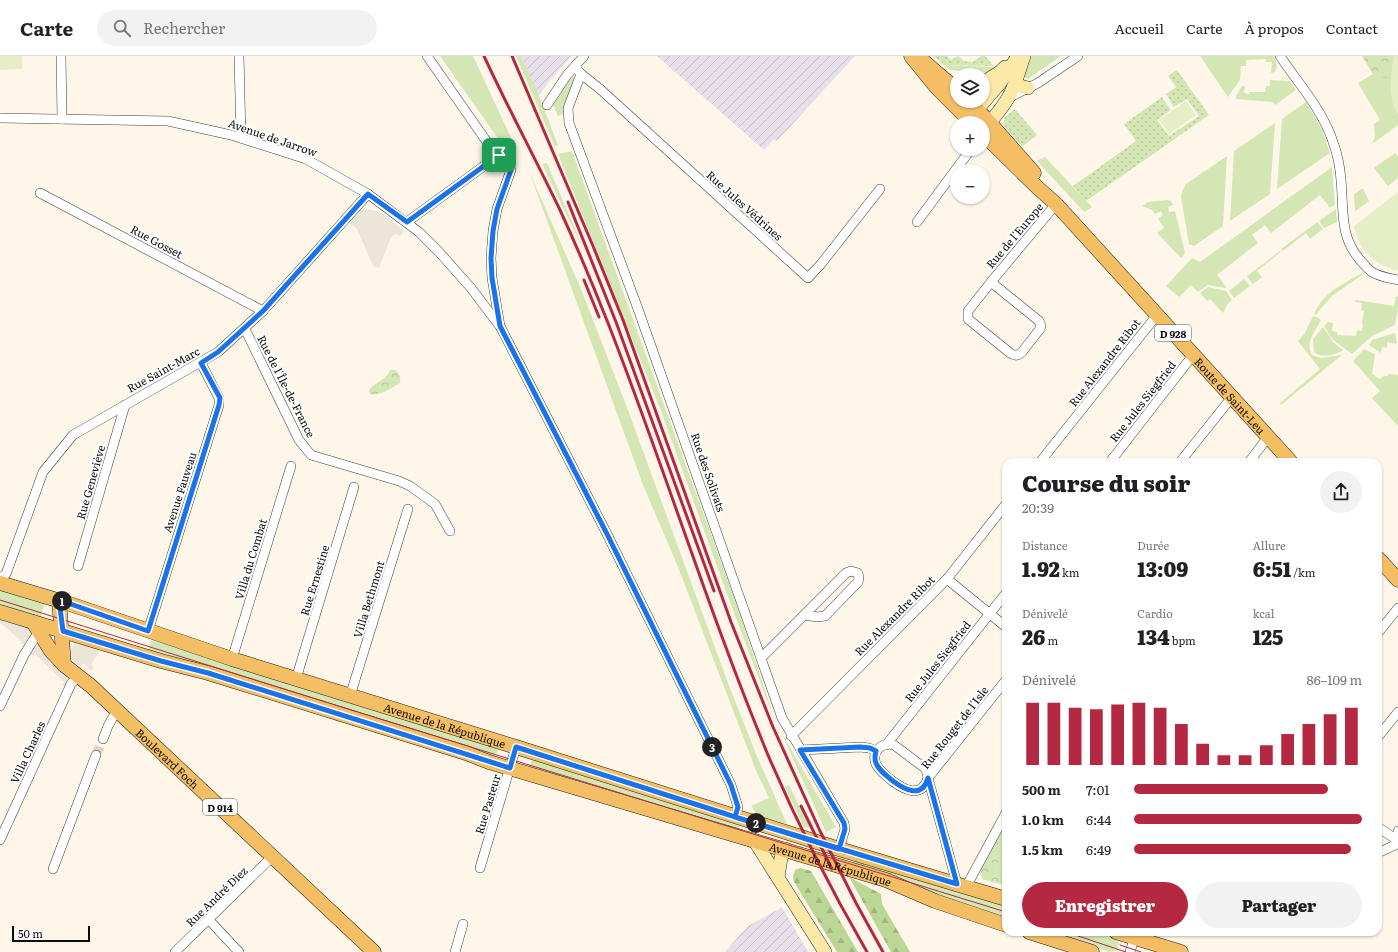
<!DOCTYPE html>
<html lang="fr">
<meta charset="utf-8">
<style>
body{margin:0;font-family:Literata,serif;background:#f2f2f2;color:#202124;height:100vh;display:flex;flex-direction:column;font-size:15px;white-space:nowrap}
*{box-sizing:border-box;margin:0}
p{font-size:13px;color:#757577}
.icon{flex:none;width:22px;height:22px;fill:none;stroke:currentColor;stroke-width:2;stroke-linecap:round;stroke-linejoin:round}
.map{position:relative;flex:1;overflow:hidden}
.panel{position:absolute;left:1002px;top:402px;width:380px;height:478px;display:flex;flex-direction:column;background:#fff;border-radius:12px;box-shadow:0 1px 3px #0004}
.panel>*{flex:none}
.buttons{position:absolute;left:950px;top:12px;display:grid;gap:8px}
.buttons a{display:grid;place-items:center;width:40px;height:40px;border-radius:50%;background:#fff;box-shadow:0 1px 3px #0004;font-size:20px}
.scale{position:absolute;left:12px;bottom:10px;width:78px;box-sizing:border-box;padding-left:4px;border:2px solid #0b0b0b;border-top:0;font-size:11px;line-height:14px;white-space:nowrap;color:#0b0b0b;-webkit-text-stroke:3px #fff;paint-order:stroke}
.pin{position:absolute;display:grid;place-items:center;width:34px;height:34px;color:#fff;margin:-17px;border-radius:8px;box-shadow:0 2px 6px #0006}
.km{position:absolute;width:20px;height:20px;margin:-10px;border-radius:50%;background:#222;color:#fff;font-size:11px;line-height:20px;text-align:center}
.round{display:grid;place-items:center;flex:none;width:42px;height:42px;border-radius:21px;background:#f2f2f2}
.headline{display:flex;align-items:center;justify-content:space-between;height:68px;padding:0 20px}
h1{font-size:22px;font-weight:800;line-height:30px}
.metrics{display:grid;grid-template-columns:repeat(3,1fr);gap:6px;height:68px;padding:4px 20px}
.metrics div{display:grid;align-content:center}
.metrics b{font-size:20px;font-weight:800}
.metrics small{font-size:11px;font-weight:400}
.metrics p{font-size:11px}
.chart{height:112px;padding:8px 20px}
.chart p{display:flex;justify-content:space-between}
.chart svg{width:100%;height:72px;margin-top:4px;stroke:#b42941;stroke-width:6}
.button{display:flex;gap:8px;margin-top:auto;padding:8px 20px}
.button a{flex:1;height:46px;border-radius:24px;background:#b42941;color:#fff;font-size:16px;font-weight:800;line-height:46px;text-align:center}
.button a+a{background:#f2f2f2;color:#202124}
ul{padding:0 20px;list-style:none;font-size:13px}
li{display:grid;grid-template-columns:64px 48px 1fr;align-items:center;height:30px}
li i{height:10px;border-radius:5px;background:#b42941}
header{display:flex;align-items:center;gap:24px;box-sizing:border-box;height:56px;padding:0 20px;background:#fff;border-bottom:1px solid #e0e0e0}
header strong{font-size:19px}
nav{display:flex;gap:22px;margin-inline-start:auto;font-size:14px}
.search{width:280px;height:36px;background:#f2f2f2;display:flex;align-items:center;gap:10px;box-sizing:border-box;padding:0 14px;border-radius:22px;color:#757577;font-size:15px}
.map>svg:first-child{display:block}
.industrial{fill:url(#industrial-furrows)}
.grass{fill:#d5e6b5}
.forest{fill:url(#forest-firs)}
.park{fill:url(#park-crowns)}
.garden{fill:url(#garden-dots)}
.pitch{fill:#e5eec7}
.plaza{fill:#ece5da}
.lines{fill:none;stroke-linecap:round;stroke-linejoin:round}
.street-tunnel{stroke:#dad4c8;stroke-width:9;stroke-dasharray:9 4.5;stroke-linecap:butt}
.street-casing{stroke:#3e3e3e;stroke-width:10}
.secondary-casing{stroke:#2d2d2d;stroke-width:14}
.primary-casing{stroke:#1c1c1c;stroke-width:15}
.street{stroke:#fff;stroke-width:9}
.secondary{stroke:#fce8a7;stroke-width:13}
.primary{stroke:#f3be64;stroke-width:14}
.tram{stroke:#b42941;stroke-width:1}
.rail{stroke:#b42941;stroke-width:3}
.route-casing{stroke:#fff;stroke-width:8}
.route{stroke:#1a73e8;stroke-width:5}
.labels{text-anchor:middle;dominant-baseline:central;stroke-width:4;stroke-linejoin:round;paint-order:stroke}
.shield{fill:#fff;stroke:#545454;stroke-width:1}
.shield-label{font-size:10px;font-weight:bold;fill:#0b0b0b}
.street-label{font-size:11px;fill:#0b0b0b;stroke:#fff}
</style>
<header>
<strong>Carte</strong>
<div class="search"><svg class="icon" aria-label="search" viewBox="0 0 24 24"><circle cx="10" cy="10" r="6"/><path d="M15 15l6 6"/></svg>Rechercher</div>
<nav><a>Accueil</a><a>Carte</a><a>À propos</a><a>Contact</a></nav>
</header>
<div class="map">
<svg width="1398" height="896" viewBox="0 0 1398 896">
<defs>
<pattern id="industrial-furrows" width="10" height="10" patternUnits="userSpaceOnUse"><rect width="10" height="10" fill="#e7dfea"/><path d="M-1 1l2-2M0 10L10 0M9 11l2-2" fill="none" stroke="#c5bec7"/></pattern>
<pattern id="forest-firs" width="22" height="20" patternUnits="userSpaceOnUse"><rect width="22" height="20" fill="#bbd695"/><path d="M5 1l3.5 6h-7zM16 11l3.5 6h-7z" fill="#9fb67f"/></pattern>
<pattern id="park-crowns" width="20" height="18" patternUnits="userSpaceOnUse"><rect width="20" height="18" fill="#d5e6b5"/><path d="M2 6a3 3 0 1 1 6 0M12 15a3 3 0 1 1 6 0" fill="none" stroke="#b6c49a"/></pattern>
<pattern id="garden-dots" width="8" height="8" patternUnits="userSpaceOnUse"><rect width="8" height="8" fill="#d5e6b5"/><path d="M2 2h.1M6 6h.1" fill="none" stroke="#b6c49a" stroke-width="1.8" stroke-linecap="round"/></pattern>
</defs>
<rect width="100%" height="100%" fill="#fef7e9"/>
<g class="industrial">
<path d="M521,0H572L550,24L539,40Z"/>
<path d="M657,0H855L777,85L774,83L764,94Z"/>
<path d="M782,851L808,896H725L748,870Z"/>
</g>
<g class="grass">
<path d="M440,0H473L514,88L501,87Z"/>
<path d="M516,0H521L539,40L558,89L555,91Z"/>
<path d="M1028,0H1061L1028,23L1021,18Z"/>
<path d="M1200,0H1273C1277,5 1278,11 1275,16L1271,17L1272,6H1266V3L1246,4V10H1241L1240,24L1228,41Z"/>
<path d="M1362,0H1394L1391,22L1394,51L1398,58V69L1372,88L1375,81L1374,68L1380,64L1358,27L1373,18Z"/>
<path d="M944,9L993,11L994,13L986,17L949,14Z"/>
<path d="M572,21L578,25L567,45L563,58L558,60L553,49Z"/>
<path d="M1270,24L1290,25L1296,34L1275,49L1273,46L1236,43V40L1242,30H1245L1244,37L1249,38V36H1265L1266,30H1270Z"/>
<path d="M1306,46L1322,74L1330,97L1277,133L1282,63Z"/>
<path d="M1275,67L1270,138L1230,165L1234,95Z"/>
<path d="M572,95L741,561L776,668L728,541L661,355L558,98Z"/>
<path d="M1395,97L1398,101V122L1388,130L1374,112Z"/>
<path d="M1227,100L1223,170L1194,190L1189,188L1181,141L1182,135L1186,128Z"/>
<path d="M1045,101L1092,151L1084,156L1037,105Z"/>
<path d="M547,107L586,199L542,108Z"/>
<path d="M1332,111L1335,149L1330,152L1320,139L1271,177L1265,169L1252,179L1258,187L1217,219L1226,231L1225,232L1208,229L1198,236L1191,229L1179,241L1166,230L1192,202L1200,206Z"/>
<path d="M529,115L581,233L625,346L728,627L756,698L787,768L758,760L751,750L769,742L757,717L678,511L643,429Z"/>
<path d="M1363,132L1369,145L1355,155L1354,138Z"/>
<path d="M1167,144L1171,145L1173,149L1168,151L1169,156L1175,155L1185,197L1181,202L1157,177L1164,172L1158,163L1163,159L1161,155L1155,158L1152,154L1142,150L1148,146Z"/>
<path d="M1336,153L1337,166L1324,172L1319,165Z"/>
<path d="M1317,166L1323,173L1310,183L1306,177L1283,195L1281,193Z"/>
<path d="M1280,195L1281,196L1257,215L1262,221L1253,228L1247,220Z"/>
<path d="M1362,217V219L1332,240L1318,256L1317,259L1314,258C1324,236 1341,229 1362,217Z"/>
<path d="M1244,223L1250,230L1234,242L1229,235Z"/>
<path d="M1208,231L1226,235L1232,244L1227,249L1223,257L1210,243L1207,245L1200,237Z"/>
<path d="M1396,240L1398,241V253L1395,269L1372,280L1352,298L1332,283L1324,270L1328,266L1333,267L1332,275L1337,276V279L1356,280L1357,274L1362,275L1363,269L1362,268L1364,255L1361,254L1362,247L1355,246L1356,244L1394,250Z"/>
<path d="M1313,260L1319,262L1321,264C1315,276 1305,286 1312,299L1321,302L1342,299L1281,349L1280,347L1320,313L1298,285L1305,277Z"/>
<path d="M1323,271L1333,286L1343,294C1336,300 1321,302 1314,296L1313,283Z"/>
<path d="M1395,277L1397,288L1387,286V292L1382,291L1381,297L1369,289L1372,284Z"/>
<path d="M1364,293L1375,298L1372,318L1380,323L1384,320H1388V318L1398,319V370L1372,342L1380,335L1353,305Z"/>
<path d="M0,531L44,546V550L40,563L0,552Z"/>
<path d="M151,584L458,679L499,689L495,703L148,597Z"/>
<path d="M781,676L836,771L826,776Z"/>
<path d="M533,700L741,766L738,776L529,713Z"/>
<path d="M789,729L810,772L804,771L785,731Z"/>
<path d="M855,802L1006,847V864L852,810Z"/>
<path d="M1045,876C1060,876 1113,871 1119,888L1116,895L1109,896Z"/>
</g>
<g class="forest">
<path d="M800,812L811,815L858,896H837L794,826L793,820L795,814Z"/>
<path d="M849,821L881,838L882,848L910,896H891Z"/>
</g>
<g class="park">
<path d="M1362,0H1394L1391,22L1375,21Z"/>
<path d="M390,314H395C400,318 401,321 400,327C391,332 379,341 370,338L369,334C375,326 388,323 390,314Z"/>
<path d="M1006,767V830L982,823L980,815Z"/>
</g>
<g class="garden">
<path d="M933,0H947L951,4L958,0L964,5L973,6L981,0H985L994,10L944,9Z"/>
<path d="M1177,14L1209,59L1086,145L1073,130L1136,85L1124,68L1162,41L1171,54L1157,64L1169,80L1199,60L1187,43L1174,51L1166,38L1176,31L1168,20Z"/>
<path d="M1015,53L1037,79L1022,91L1003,68L1005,61Z"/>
</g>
<g class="pitch">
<path d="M0,0H22V13L0,14Z"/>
<path d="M1394,0H1398V58C1387,40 1391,19 1394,0Z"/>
<path d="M1186,45L1196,59L1169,78L1159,64Z"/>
<path d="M1398,136V215C1375,209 1358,194 1354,170Z"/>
</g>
<g class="plaza">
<path d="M362,153L372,154L382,157L387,160L404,175L400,180L396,178L391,181L379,212L373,210L357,173L347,165L357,155Z"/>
<path d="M0,562L28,571L33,578L24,592L23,591L21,585L3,569L0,567Z"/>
<path d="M39,587L67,620L68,625L65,631L62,629L64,626L36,599H29Z"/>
<path d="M79,587L101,593L91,609L94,612L91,615L83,607L80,611L72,603L70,594L74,588Z"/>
</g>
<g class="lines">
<path class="street-tunnel" d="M96,699L103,683"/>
<g class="street-casing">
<g id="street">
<path d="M61,0L62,63"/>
<path d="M239,0L241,82"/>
<path d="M427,0L487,86L499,99L506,105L511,114L497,153L493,175L491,202L492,222L500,270L607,478L731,729L738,751L735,761"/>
<path d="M1280,0C1298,27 1321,52 1332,83C1337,96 1340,110 1341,124C1344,154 1339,181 1361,205C1364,209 1368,213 1372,216C1380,221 1389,222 1398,224"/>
<path d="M575,11L581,18L568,52L569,67L638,253L782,662L801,694L860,691L869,692L876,695"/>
<path d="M581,18L600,33L808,222L821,208L880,133"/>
<path d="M1008,42L1038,27L1078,0"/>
<path d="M547,49L567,19L584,0"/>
<path d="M0,62L168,65L231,79L306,103L368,138L419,176L439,196L471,232L499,269"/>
<path d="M40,137L263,255"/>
<path d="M407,166L499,99"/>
<path d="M917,166L971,93"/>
<path d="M991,226L1039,265L1041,270L1040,273L1022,296C1018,300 1014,300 1010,297L968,263V255Z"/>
<path d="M991,226L1056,148"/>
<path d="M245,273L299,384L311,399L399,425L410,430L435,448L450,475"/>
<path d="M1040,406L1157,259"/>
<path d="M1110,406L1193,299"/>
<path d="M1180,406L1232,341"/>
<path d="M1249,406L1268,381"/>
<path d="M78,510L125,349"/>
<path d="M0,522L6,518L43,416L73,379L218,296L263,255L368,138"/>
<path d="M947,523L1006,571"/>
<path d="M148,575L219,349V342L201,307"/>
<path d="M1378,577L1398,552"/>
<path d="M761,602L846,517L851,515L858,517L859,523L858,526L825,560L817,561L805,559"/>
<path d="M232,603L291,410"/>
<path d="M296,623L354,431"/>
<path d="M350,640L408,453"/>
<path d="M0,650L24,599L39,575"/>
<path d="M791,680L947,523L1006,448"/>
<path d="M1378,681L1398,656"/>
<path d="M103,683L108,670L117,654"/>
<path d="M886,689L1006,537"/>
<path d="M801,694L844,767L845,773L839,793"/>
<path d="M1378,771L1394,782"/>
<path d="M1398,776V775"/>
<path d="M0,784L71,628L78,620"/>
<path d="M1378,797L1397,788"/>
<path d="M480,812L516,691"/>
<path d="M53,813L96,699"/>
<path d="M957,828L928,722L926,713L894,689C882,686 871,695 876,708C879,715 886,719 891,724C903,733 921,744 928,722L1006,624"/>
<path d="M966,831L1006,757"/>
<path d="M209,864L239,896"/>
<path d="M175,896L273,800"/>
<path d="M455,896L463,868"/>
<path d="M1130,896L1136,877"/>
</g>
</g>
<g class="secondary-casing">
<g id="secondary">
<path d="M1013,19C1015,28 1020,31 1028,32"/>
<path d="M983,27L1000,16L1005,11"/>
<path d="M970,62L1000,27L1018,0"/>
<path d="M984,75C991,64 1001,54 1008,42C1016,29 1019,14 1024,0"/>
<path d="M754,784L825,896"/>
<path d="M778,821L781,802L785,793"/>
</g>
</g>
<g class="primary-casing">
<g id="primary">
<path d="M911,0L937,32L972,67"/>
<path d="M921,3L957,34"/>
<path d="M969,45L989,66L1034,117"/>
<path id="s1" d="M983,78L1038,132L1056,148L1291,406"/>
<path d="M1378,502L1398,524"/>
<path id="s2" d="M0,527L67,547L232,603L516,691L839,793L1006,843"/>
<path d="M59,544L64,609"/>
<path id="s3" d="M0,556L161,605L208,617L466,697L489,706L886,824L935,845L1006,869"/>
<path id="s4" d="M33,566L51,595L64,609L91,630L374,896"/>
<path d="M1029,876L1092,896"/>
<path d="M1116,876L1181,896"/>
</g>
</g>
<use href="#street" class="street"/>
<use href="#secondary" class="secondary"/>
<use href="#primary" class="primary"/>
<g class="tram">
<path d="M0,544L380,663L1006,856"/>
<path d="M1066,876L1126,896"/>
<path d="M1120,889L1141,896"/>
</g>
<g class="rail">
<path d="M484,0C508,52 535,102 560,154C577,191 593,229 608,267C664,410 709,557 768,699C797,767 830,832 867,896"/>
<path d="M512,0L593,190L623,264L731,566L773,671L820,775L856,847L883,896"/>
<path d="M568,146L616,266L714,535"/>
<path d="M584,224L599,261"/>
<path d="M801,750L832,813"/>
</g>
</g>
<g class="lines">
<g class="route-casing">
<path id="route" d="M499,99L407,166L368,138L263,255L218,296L201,307L220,342L219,349L148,575L59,544L63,575L161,605L208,617L510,712L516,691L723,757L735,761L957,828L928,722C922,743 905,734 893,725C887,720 879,715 876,707C874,703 875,699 876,695L870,692L860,691L800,694L844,767L845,773L839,793L735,761L738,751L731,729L607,478L500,270L492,222L491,202L493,175L497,153L511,114L506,105L499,99"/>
</g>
<use href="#route" class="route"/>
</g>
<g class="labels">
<g class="shield">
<rect x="1155" y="269" width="36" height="16" rx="3"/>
<rect x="203" y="743" width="34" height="16" rx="3"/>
</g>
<g class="shield-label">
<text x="1173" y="277">D 928</text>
<text x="220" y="751">D 914</text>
</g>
<g class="street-label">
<text transform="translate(273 81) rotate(19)">Avenue de Jarrow</text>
<text transform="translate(745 149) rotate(42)">Rue Jules Védrines</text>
<text transform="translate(1014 179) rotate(-50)">Rue de l'Europe</text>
<text transform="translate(157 185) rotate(28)">Rue Gosset</text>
<text transform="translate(1104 306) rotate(-52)">Rue Alexandre Ribot</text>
<text transform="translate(163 313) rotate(-29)">Rue Saint-Marc</text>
<text transform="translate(287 330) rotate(63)">Rue de l'Île-de-France</text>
<text stroke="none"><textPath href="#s1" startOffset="360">Route de Saint-Leu</textPath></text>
<text transform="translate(1142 345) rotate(-52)">Rue Jules Siegfried</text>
<text transform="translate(709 416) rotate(71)">Rue des Solivats</text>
<text transform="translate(90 426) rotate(-74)">Rue Geneviève</text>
<text transform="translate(179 436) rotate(-72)">Avenue Fauveau</text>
<text transform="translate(250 503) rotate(-73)">Villa du Combat</text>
<text transform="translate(314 524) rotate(-73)">Rue Ernestine</text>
<text transform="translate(368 543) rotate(-73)">Villa Bethmont</text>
<text transform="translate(894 559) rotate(-45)">Rue Alexandre Ribot</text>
<text transform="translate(937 605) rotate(-52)">Rue Jules Siegfried</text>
<text stroke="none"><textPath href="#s2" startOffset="467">Avenue de la République</textPath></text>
<text transform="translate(954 671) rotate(-52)">Rue Rouget de l'Isle</text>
<text transform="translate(27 696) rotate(-65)">Villa Charles</text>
<text stroke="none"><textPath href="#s4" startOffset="193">Boulevard Foch</textPath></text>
<text transform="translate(487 748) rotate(-73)">Rue Pasteur</text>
<text stroke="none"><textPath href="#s3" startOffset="868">Avenue de la République</textPath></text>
<text transform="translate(216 840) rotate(-44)">Rue André Diez</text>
</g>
</g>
</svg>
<div class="buttons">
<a><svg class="icon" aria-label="layers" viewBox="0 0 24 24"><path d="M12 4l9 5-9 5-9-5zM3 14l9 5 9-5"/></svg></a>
<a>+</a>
<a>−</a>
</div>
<div class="scale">50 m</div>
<div class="pin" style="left:499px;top:99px;background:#1e9e55"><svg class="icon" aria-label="arrive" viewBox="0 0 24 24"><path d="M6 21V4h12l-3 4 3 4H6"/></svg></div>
<b class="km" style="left:62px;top:545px">1</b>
<b class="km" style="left:756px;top:767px">2</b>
<b class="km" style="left:712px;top:691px">3</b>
<section class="panel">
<div class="headline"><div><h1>Course du soir</h1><p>20:39</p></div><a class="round"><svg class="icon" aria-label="share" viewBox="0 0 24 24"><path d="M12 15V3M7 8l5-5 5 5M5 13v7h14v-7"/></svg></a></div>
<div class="metrics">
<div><p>Distance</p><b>1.92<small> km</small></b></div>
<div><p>Durée</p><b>13:09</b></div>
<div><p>Allure</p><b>6:51<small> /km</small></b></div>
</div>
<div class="metrics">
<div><p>Dénivelé</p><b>26<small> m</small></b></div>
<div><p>Cardio</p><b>134<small> bpm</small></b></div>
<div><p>kcal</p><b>125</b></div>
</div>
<div class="chart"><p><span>Dénivelé</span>86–109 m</p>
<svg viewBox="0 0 160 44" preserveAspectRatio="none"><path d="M5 44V6M15 44V6M25 44V9M35 44V10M45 44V7M55 44V6M65 44V9M75 44V19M85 44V31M95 44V38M105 44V38M115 44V32M125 44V25M135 44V19M145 44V13M155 44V9"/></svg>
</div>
<ul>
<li><b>500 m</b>7:01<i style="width:85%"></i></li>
<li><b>1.0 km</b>6:44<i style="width:100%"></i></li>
<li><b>1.5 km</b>6:49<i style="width:95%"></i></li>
</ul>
<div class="button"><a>Enregistrer</a><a>Partager</a></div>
</section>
</div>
